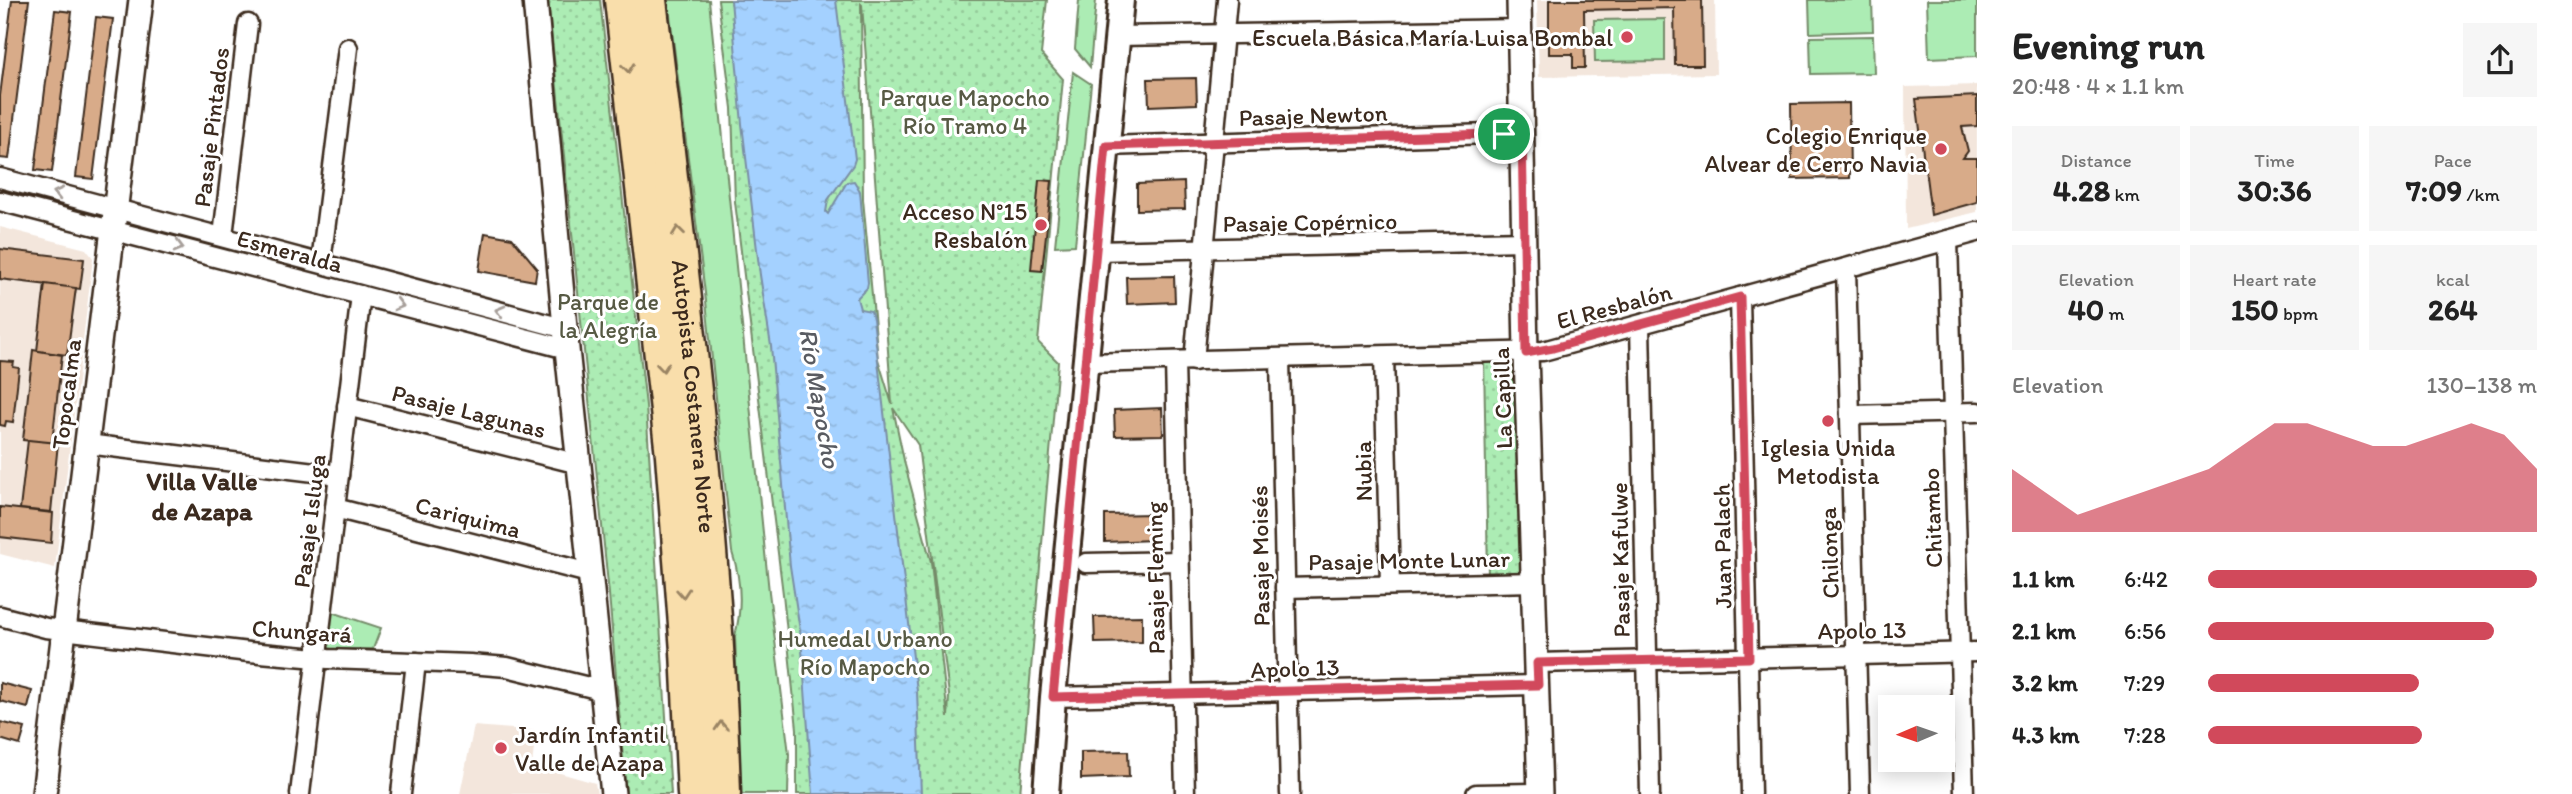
<!DOCTYPE html>
<meta charset="utf-8">
<style>
body{margin:0;font-family:Itim,sans-serif;background:#f6f6f6;color:#222;height:100vh;display:flex;flex-direction:column;font-size:26px;white-space:nowrap}
*{box-sizing:border-box;margin:0}
p{font-size:23px;color:#767676}
.icon{flex:none;width:38px;height:38px;fill:none;stroke:currentColor;stroke-width:2;stroke-linecap:round;stroke-linejoin:round}
.map{position:relative;flex:1;overflow:hidden}
.side{display:flex;flex-direction:column;background:#fff;width:595px}
.side>*{flex:none}
.needle{width:46px;rotate:268deg}
.controls{position:absolute;left:1878px;top:695px;display:grid;gap:14px}
.controls a{display:grid;place-items:center;width:77px;height:77px;border-radius:0px;background:#fff;box-shadow:0 4px 18px #0003;font-size:35px}
.pin{position:absolute;display:grid;place-items:center;width:60px;height:60px;color:#fff;margin:-30px;border:4px solid #fff;border-radius:50%;box-shadow:0 2px 7px #0007}
.round{display:grid;place-items:center;flex:none;width:74px;height:74px;border-radius:0px;background:#f6f6f6}
.overview{display:flex;align-items:center;justify-content:space-between;height:119px;padding:0 35px}
h1{font-size:38px;font-weight:700;line-height:52px}
.stats{display:grid;grid-template-columns:repeat(3,1fr);gap:10px;height:119px;padding:7px 35px}
.stats div{display:grid;align-content:center;border-radius:0px;background:#f6f6f6;text-align:center}
.stats b{font-size:30px;font-weight:700}
.stats small{font-size:19px;font-weight:400}
.stats p{font-size:19px}
.chart{height:196px;padding:14px 35px}
.chart p{display:flex;justify-content:space-between}
.chart svg{width:100%;height:126px;margin-top:7px;fill:#d1495b;opacity:.7}
ul{padding:0 35px;list-style:none;font-size:23px}
li{display:grid;grid-template-columns:112px 84px 1fr;align-items:center;height:52px}
li i{height:18px;border-radius:9px;background:#d1495b}
main{display:flex;flex:1;min-height:0}
.map>svg:first-child{display:block}
.built{fill:#f3e6dc}
.green{fill:#acecb4;stroke:#748b69;stroke-width:2}
.park{fill:url(#park-dots);stroke:#748b69;stroke-width:2;fill-rule:evenodd}
.water{fill:url(#water-ripples);stroke:#7a8ea5;stroke-width:2}
.building{fill:#d8ab89;stroke:#3b2a1e;stroke-width:2}
.lines{fill:none;stroke-linecap:round;stroke-linejoin:round}
.minor-casing{stroke:#3b2a1e;stroke-width:23}
.tertiary-casing{stroke:#3b2a1e;stroke-width:28}
.secondary-casing{stroke:#3b2a1e;stroke-width:30}
.motorway-casing{stroke:#3b2a1e;stroke-width:37}
.minor{stroke:#fff;stroke-width:18}
.tertiary{stroke:#fff;stroke-width:23}
.secondary{stroke:#fff;stroke-width:24}
.motorway{stroke:#f9deab;stroke-width:32}
.oneway{stroke:#9a8464}
.oneway2{stroke:#a79f9a}
.route-casing{stroke:#fff;stroke-width:14}
.route{stroke:#d1495b;stroke-width:9}
.poi-dot{fill:#d1495b;stroke:#fff;stroke-width:2.5}
.labels{text-anchor:middle;dominant-baseline:central;stroke-width:6;stroke-linejoin:round;paint-order:stroke}
.poi-label{font-size:24px;fill:#3b2a1e;stroke:#fff;text-anchor:end}
.park-label{font-size:24px;fill:#575a44;stroke:#fff}
.street-label{font-size:24px;fill:#3b2a1e;stroke:#fff}
.water-label{font-size:26px;font-style:italic;fill:#5a5c62;stroke:#fff}
.neighbourhood-label{font-size:26px;font-weight:bold;fill:#3b2a1e;stroke:#fff}
</style>
<main>
<div class="map">
<svg width="1977" height="794" viewBox="0 0 1977 794">
<defs>
<pattern id="park-dots" width="8" height="8" patternUnits="userSpaceOnUse" patternTransform="scale(1.75)"><rect width="8" height="8" fill="#acecb4"/><path d="M2 2h.1M6 6h.1" fill="none" stroke="#95cb9a" stroke-width="1.8" stroke-linecap="round"/></pattern>
<pattern id="water-ripples" width="26" height="14" patternUnits="userSpaceOnUse" patternTransform="scale(1.75)"><rect width="26" height="14" fill="#a4d1ff"/><path d="M2 4q2-2 4 0t4 0M15 11q2-2 4 0t4 0" fill="none" stroke="#8eb4da"/></pattern>
</defs>
<rect width="100%" height="100%" fill="#fff"/>
<filter id="ink" filterUnits="userSpaceOnUse"><feTurbulence type="fractalNoise" baseFrequency=".0143" numOctaves="2"/><feDisplacementMap in="SourceGraphic" scale="14" xChannelSelector="R" yChannelSelector="G"/><feConvolveMatrix kernelMatrix="1 2 1 2 8 2 1 2 1" color-interpolation-filters="sRGB"/></filter>
<g filter="url(#ink)">
<g class="built">
<path d="M1537,0H1715L1716,74L1539,77Z"/>
<path d="M1977,85V212L1906,229L1905,87Z"/>
<path d="M0,227L86,249L93,258L55,568L0,554Z"/>
<path d="M474,726L536,731L532,765L595,783L597,794H460Z"/>
</g>
<g class="green">
<path d="M668,0H709L769,592L789,754L788,794H741L735,636C742,609 741,579 732,552L706,301Z"/>
<path d="M1079,0H1096L1090,67L1075,49Z"/>
<path d="M1809,0H1872L1873,31L1810,33Z"/>
<path d="M1927,0H1977V56L1929,58Z"/>
<path d="M1665,19V61L1595,62L1594,20Z"/>
<path d="M1873,36L1874,73L1811,74L1810,37Z"/>
<path d="M1073,72L1091,84L1075,245L1055,246Z"/>
<path d="M329,611L381,628L373,649H331L323,646Z"/>
</g>
<g class="park">
<path d="M548,0H600L646,406L671,794H626L609,594Z"/>
<path d="M718,0H1047L1041,54L1063,79L1038,342L1058,362L1020,794H797V729L783,594L735,202L732,108ZM861,4L862,5L892,404L878,359L863,199ZM893,408L918,445L949,695L948,718L931,562L905,465Z"/>
<path d="M1518,359L1523,575L1488,576L1484,360Z"/>
</g>
<path class="water" d="M731,0H836L855,159L853,165L828,200L826,212L828,214L847,182L854,181L860,191L868,283L867,288L857,298L860,309L871,311L873,319L917,691L921,794H813L801,637L790,566L771,346L760,275L742,124Z"/>
<g class="building">
<path d="M12,0H29L9,159L0,158V96Z"/>
<path d="M1549,0H1702L1703,65H1675L1674,8L1584,10L1585,68H1573V54H1549Z"/>
<path d="M55,10L72,12L52,172L35,170Z"/>
<path d="M96,17L113,19L93,179L76,177Z"/>
<path d="M1196,78L1197,104L1149,106L1148,79Z"/>
<path d="M1977,96V126L1962,127L1968,151L1963,158H1977V202L1931,215L1916,99Z"/>
<path d="M1849,103L1850,178L1792,179L1791,104Z"/>
<path d="M1039,180L1052,181L1042,271L1031,270Z"/>
<path d="M1184,182L1185,209L1137,210V184Z"/>
<path d="M485,233L512,238L537,268L535,281L479,271Z"/>
<path d="M0,249L84,259L80,289L0,279Z"/>
<path d="M1174,276L1175,302L1127,304L1126,277Z"/>
<path d="M45,284L76,288L67,355L37,351Z"/>
<path d="M33,350L62,355L52,443L23,440Z"/>
<path d="M0,361L14,362L13,367L19,368L13,422L6,421L5,426L0,425Z"/>
<path d="M1162,408L1163,435L1115,436L1114,410Z"/>
<path d="M28,440L58,443L51,512L20,509Z"/>
<path d="M0,507L53,513L51,543L0,537Z"/>
<path d="M1153,514V540L1105,542V515Z"/>
<path d="M1142,616V642L1095,643L1094,617Z"/>
<path d="M0,683L32,691L28,708L0,701Z"/>
<path d="M0,722L25,728L20,745L0,739Z"/>
<path d="M1128,751L1129,777L1081,779V752Z"/>
</g>
<g class="lines">
<g class="minor-casing">
<g id="minor">
<path d="M1117,36L1520,29"/>
<path d="M1106,146L1522,133"/>
<path d="M0,178L566,329"/>
<path d="M0,201L567,349"/>
<path d="M223,236L248,24"/>
<path d="M1948,240L1964,794"/>
<path d="M1096,251L1524,241"/>
<path d="M321,262L348,48"/>
<path d="M1846,268L1860,794"/>
<path d="M1740,297L1751,794"/>
<path d="M1640,325L1650,794"/>
<path d="M1384,356L1390,585"/>
<path d="M1280,359L1290,794"/>
<path d="M1175,361L1185,794"/>
<path d="M1194,361L1227,0"/>
<path d="M1085,363L1543,351L1977,232"/>
<path d="M347,406L579,464"/>
<path d="M1850,415L1977,412"/>
<path d="M87,444L339,475"/>
<path d="M335,508L589,573"/>
<path d="M1086,563L1179,561"/>
<path d="M1285,588L1535,582"/>
<path d="M0,616L46,628L249,652L328,659L470,664L507,667L601,690"/>
<path d="M1537,663L1977,652"/>
<path d="M1053,697L1538,685"/>
<path d="M300,794L361,295"/>
<path d="M401,794L416,662"/>
<path d="M1476,794L1540,793"/>
</g>
</g>
<g class="tertiary-casing">
<g id="tertiary">
<path d="M535,0L567,349L613,794"/>
<path d="M1519,0L1526,353L1540,794"/>
<path d="M44,794L141,0"/>
</g>
</g>
<g class="secondary-casing">
<path id="secondary" d="M1046,794L1053,697L1121,0"/>
</g>
<g class="motorway-casing">
<g id="motorway">
<path d="M621,0L672,455L687,651L694,794"/>
<path id="s1" d="M650,0C681,264 716,528 724,794"/>
</g>
</g>
<use href="#minor" class="minor"/>
<use href="#tertiary" class="tertiary"/>
<use href="#secondary" class="secondary"/>
<use href="#motorway" class="motorway"/>
</g>
<defs><path id="oneway-chevron" d="M-2-3.5L2.5 0L-2 3.5" fill="none" stroke-width="1.6" stroke-linecap="round" stroke-linejoin="round" transform="scale(1.75)"/></defs>
<g class="oneway">
<use href="#oneway-chevron" transform="translate(628 68) rotate(83)"/>
<use href="#oneway-chevron" transform="translate(678 231) rotate(-97)"/>
<use href="#oneway-chevron" transform="translate(663 367) rotate(84)"/>
<use href="#oneway-chevron" transform="translate(683 593) rotate(86)"/>
<use href="#oneway-chevron" transform="translate(721 726) rotate(-93)"/>
</g>
<g class="oneway2">
<use href="#oneway-chevron" transform="translate(58 193) rotate(-166)"/>
<use href="#oneway-chevron" transform="translate(179 247) rotate(15)"/>
<use href="#oneway-chevron" transform="translate(399 305) rotate(15)"/>
<use href="#oneway-chevron" transform="translate(500 311) rotate(-165)"/>
</g>
</g>
<g class="lines" filter="url(#ink)">
<g class="route-casing">
<path id="route" d="M1522,133L1526,353L1553,348L1740,297L1749,658L1537,663L1538,685L1053,697L1106,146Z"/>
</g>
<use href="#route" class="route"/>
</g>
<g class="poi-dot">
<circle cx="1627" cy="37" r="7"/>
<circle cx="1941" cy="149" r="7"/>
<circle cx="1041" cy="225" r="7"/>
<circle cx="1828" cy="421" r="7"/>
<circle cx="501" cy="748" r="7"/>
</g>
<g class="labels">
<g class="poi-label">
<text x="1613" y="37">Escuela Básica María Luisa Bombal</text>
<text x="1927" y="135">Colegio Enrique<tspan x="1927" dy="28">Alvear de Cerro Navia</tspan></text>
<text x="1027" y="211">Acceso N°15<tspan x="1027" dy="28">Resbalón</tspan></text>
<text x="1828" y="447" text-anchor="middle">Iglesia Unida<tspan x="1828" dy="28">Metodista</tspan></text>
<text x="515" y="734" text-anchor="start">Jardín Infantil<tspan x="515" dy="28">Valle de Azapa</tspan></text>
</g>
<g class="park-label">
<text x="965" y="97">Parque Mapocho<tspan x="965" dy="28">Río Tramo 4</tspan></text>
<text x="608" y="301">Parque de<tspan x="608" dy="28">la Alegría</tspan></text>
<text x="865" y="638">Humedal Urbano<tspan x="865" dy="28">Río Mapocho</tspan></text>
</g>
<g class="street-label">
<text transform="translate(1313 115) rotate(-2)">Pasaje Newton</text>
<text transform="translate(211 127) rotate(-83)">Pasaje Pintados</text>
<text transform="translate(1310 222) rotate(-1)">Pasaje Copérnico</text>
<text transform="translate(290 251) rotate(15)">Esmeralda</text>
<text transform="translate(1614 306) rotate(-15)">El Resbalón</text>
<text transform="translate(66 394) rotate(-83)">Topocalma</text>
<text stroke="none"><textPath href="#s1" startOffset="399">Autopista Costanera Norte</textPath></text>
<text transform="translate(1502 398) rotate(-92)">La Capilla</text>
<text transform="translate(469 411) rotate(14)">Pasaje Lagunas</text>
<text transform="translate(1363 471) rotate(-91)">Nubia</text>
<text transform="translate(468 517) rotate(14)">Cariquima</text>
<text transform="translate(1932 518) rotate(-92)">Chitambo</text>
<text transform="translate(309 521) rotate(-83)">Pasaje Isluga</text>
<text transform="translate(1722 546) rotate(-91)">Juan Palach</text>
<text transform="translate(1829 553) rotate(-92)">Chilonga</text>
<text transform="translate(1260 556) rotate(-91)">Pasaje Moisés</text>
<text transform="translate(1409 560) rotate(-1)">Pasaje Monte Lunar</text>
<text transform="translate(1620 560) rotate(-91)">Pasaje Kafulwe</text>
<text transform="translate(1155 578) rotate(-91)">Pasaje Fleming</text>
<text transform="translate(1862 630) rotate(-1)">Apolo 13</text>
<text transform="translate(302 631) rotate(4)">Chungará</text>
<text transform="translate(1295 668) rotate(-2)">Apolo 13</text>
</g>
<g class="water-label">
<text transform="translate(820 398) rotate(80)">Río Mapocho</text>
</g>
<g class="neighbourhood-label">
<text x="202" y="481">Villa Valle<tspan x="202" dy="30">de Azapa</tspan></text>
</g>
</g>
</svg>
<div class="controls">
<a><svg class="needle" viewBox="-14 -14 28 28"><path d="M0-13l5 13h-10z" fill="#e53935"/><path d="M0 13l5-13h-10z" fill="#767676"/></svg></a>
</div>
<div class="pin" style="left:1504px;top:134px;background:#1e9e55"><svg class="icon" aria-label="arrive" viewBox="0 0 24 24"><path d="M6 21V4h12l-3 4 3 4H6"/></svg></div>
</div>
<section class="side">
<div class="overview"><div><h1>Evening run</h1><p>20:48 · 4 × 1.1 km</p></div><a class="round"><svg class="icon" aria-label="share" viewBox="0 0 24 24"><path d="M12 15V3M7 8l5-5 5 5M5 13v7h14v-7"/></svg></a></div>
<div class="stats">
<div><p>Distance</p><b>4.28<small> km</small></b></div>
<div><p>Time</p><b>30:36</b></div>
<div><p>Pace</p><b>7:09<small> /km</small></b></div>
</div>
<div class="stats">
<div><p>Elevation</p><b>40<small> m</small></b></div>
<div><p>Heart rate</p><b>150<small> bpm</small></b></div>
<div><p>kcal</p><b>264</b></div>
</div>
<div class="chart"><p><span>Elevation</span>130–138 m</p>
<svg viewBox="0 0 160 44" preserveAspectRatio="none"><path d="M0 44V22L10 30L20 38L30 34L40 30L50 26L60 22L70 14L80 6L90 6L100 10L110 14L120 14L130 10L140 6L150 10L160 22V44z"/></svg>
</div>
<ul>
<li><b>1.1 km</b>6:42<i style="width:100%"></i></li>
<li><b>2.1 km</b>6:56<i style="width:87%"></i></li>
<li><b>3.2 km</b>7:29<i style="width:64%"></i></li>
<li><b>4.3 km</b>7:28<i style="width:65%"></i></li>
</ul>
</section>
</main>
